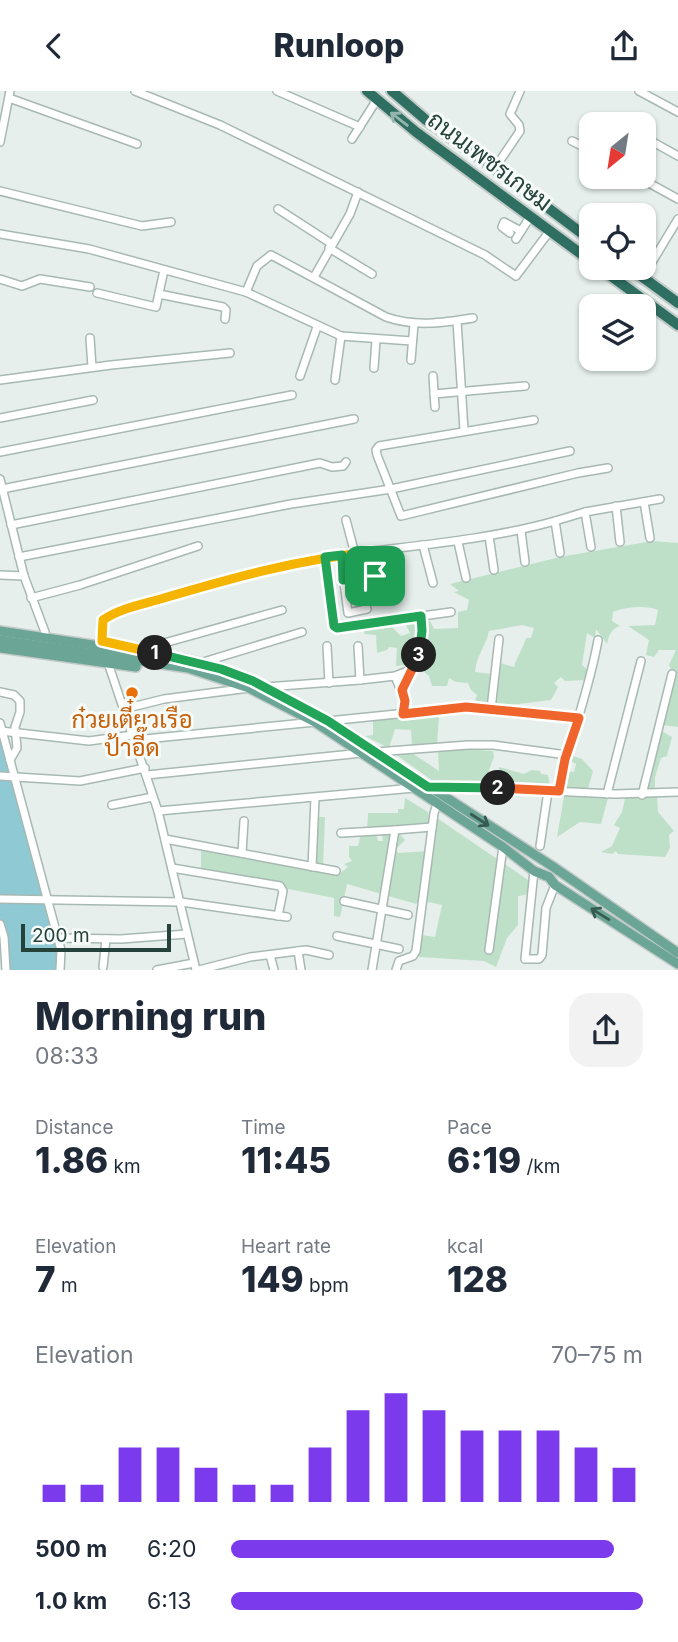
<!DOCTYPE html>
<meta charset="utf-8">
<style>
body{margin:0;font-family:Inter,Sarabun,sans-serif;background:#f2f2f3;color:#1f2937;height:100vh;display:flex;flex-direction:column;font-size:26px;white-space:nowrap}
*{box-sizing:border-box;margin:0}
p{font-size:23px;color:#747a83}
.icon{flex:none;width:38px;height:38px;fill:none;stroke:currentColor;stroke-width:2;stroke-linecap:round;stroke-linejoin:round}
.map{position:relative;height:879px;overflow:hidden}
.sheet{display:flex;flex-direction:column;background:#fff;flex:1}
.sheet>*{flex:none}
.needle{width:46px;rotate:210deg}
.tools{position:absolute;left:579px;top:21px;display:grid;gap:14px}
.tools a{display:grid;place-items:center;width:77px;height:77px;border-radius:14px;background:#fff;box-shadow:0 2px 5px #0004;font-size:35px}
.scale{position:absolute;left:21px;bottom:18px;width:150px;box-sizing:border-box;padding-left:7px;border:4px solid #24423a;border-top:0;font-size:19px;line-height:24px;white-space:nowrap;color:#24423a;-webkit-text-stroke:5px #f7fbf9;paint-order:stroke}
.pin{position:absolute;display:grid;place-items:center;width:60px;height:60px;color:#fff;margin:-30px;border-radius:14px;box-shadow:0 4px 10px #0006}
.km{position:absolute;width:35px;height:35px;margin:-18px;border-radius:50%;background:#222;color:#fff;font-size:19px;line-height:35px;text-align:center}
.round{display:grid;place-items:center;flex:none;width:74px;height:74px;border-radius:21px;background:#f2f2f3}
.head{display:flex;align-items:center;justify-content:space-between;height:119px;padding:0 35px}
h1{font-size:38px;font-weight:800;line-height:52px}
.stats{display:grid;grid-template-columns:repeat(3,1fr);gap:10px;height:119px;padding:7px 35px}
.stats div{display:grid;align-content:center}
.stats b{font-size:35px;font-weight:800}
.stats small{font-size:19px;font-weight:400}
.stats p{font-size:19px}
.chart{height:196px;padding:14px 35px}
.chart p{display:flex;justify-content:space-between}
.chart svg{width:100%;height:126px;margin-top:7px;stroke:#7c3aed;stroke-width:6}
ul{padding:0 35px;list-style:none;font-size:23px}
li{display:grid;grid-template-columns:112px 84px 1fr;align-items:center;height:52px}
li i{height:18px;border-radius:9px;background:#7c3aed}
header{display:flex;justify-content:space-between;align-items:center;height:91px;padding:0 35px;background:#fff;font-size:32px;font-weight:800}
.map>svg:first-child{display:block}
.green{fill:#bfe0c8}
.water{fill:#8ec9d4}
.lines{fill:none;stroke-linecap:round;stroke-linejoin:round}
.minor-casing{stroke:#a8b8b2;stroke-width:10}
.major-casing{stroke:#c2cac8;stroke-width:12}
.highway-casing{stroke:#c2cac8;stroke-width:14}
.minor{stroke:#fff;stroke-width:7}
.major{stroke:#6aa596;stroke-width:9}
.highway{stroke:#2f6f62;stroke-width:10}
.oneway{stroke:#93b5ae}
.oneway2{stroke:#365b51}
.split-1-casing{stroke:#fff;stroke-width:14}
.split-2-casing{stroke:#fff;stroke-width:14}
.split-3-casing{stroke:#fff;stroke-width:14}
.split-4-casing{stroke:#fff;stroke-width:14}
.split-1{stroke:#f5b400;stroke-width:9}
.split-2{stroke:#22a559;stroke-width:9}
.split-3{stroke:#f0652b;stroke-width:9}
.split-4{stroke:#22a559;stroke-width:9}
.food-dot{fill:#e8710a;stroke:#f7fbf9;stroke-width:2.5}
.labels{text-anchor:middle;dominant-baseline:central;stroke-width:6;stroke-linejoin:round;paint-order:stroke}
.street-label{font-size:24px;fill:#24423a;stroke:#f7fbf9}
.food-label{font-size:24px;fill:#c56008;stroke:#f7fbf9}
</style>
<header><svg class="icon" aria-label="back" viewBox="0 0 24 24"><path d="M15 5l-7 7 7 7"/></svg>Runloop<svg class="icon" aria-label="share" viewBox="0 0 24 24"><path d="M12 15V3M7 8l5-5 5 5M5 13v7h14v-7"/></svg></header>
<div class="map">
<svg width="678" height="879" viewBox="0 0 678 879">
<rect width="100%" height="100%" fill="#e6efeb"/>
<g class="green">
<path d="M652,450L678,452V636L662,634L675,587L669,574L676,559H659L654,566L646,564L649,549L628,535L655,534L658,519C645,514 627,516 613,521L612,530L620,535C611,538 609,544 607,553L596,538L595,547L587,542L582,574L588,579L586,589L565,590L561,586L554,592L558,596L551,609L493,616L500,572L514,576C517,565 523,558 526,547H531L534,537L522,534L489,540C486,555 476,565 475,581L492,583L488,616L474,614L477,604L471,599L468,592L456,591L449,587L447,595H432L429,585L418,576L426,540V531L430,530L434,538L458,537V521L467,519L469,509L454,501L459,500L450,493L560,466Z"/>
<path d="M415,530L416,537H420L416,573L396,575L397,557L389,556L387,559L377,562L376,544L364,543L366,533H389L401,545L410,542L405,532Z"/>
<path d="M434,621L439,627L437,652L412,655L411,639L395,638L389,657L365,645L373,644V629Z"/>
<path d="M658,638L672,646L667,665L661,667L655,686V699H643Z"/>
<path d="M465,658L493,660L494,666L489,679L492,694L436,692L395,663L412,662L439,680L438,660Z"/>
<path d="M570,664L582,668L593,680L588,698H562L566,680L574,681L576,673L569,669Z"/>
<path d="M499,676L524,683L532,679L540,680L541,683L548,684L550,696L499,695Z"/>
<path d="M565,700L609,703L601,733L580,731L557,746Z"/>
<path d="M657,702L658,721L674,740L669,744L670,757L665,766L618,763L616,760L612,763L601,761L612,755L620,737L614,734L622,721L626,703Z"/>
<path d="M405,707L428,721L429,738L367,739L368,722H398V718H404Z"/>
<path d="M314,726H325L323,775L310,772Z"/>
<path d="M437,727L531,791V803L518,805V834L507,847L496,876L484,870L419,866L422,844L435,846L442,814L424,810Z"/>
<path d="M398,741L405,749L396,758L398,762L428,760L421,805L416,813L347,793L340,826L334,825V807L213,783L201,779V757L339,783L348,776L344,773L352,770L349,766V755H358L361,742H376L378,750H383L382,742Z"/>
</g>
<path class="water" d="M0,635L58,857V879H10L8,857L0,827Z"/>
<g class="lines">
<g class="minor-casing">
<g id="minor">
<path d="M135,0L220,34L485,164L516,185L549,141"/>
<path d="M277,0L360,36"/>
<path d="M639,0L678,21"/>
<path d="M9,7L137,53"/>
<path d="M644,46L678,65"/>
<path d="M352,48L376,10"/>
<path d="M572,50L592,60"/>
<path d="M0,51L10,0"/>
<path d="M495,77L520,40L519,34L510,23L520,0"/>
<path d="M638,86L678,108"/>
<path d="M0,100L142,135L171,131"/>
<path d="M278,118L332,153"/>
<path d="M510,142L502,136L504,131L521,140"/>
<path d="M0,143L89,158L246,201L341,245L412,250"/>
<path d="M516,148L530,126"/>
<path d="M329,157L372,183"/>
<path d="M314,186L350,123L358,101"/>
<path d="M643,186L678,128"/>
<path d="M0,188L22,195L40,188L90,196"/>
<path d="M246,201L257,175L271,164L386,226C415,236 442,232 473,227"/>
<path d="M97,202L156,216L164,179"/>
<path d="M159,203L223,216L226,219L225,228"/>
<path d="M457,230L464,339"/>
<path d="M90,247L92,276"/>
<path d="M411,269L414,233"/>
<path d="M374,277L376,249"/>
<path d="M300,285L317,236"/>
<path d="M433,285L435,316"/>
<path d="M0,289L111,274L230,262"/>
<path d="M335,289L341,245"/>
<path d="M434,303L525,295"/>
<path d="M0,327L93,309"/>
<path d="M534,329L379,355L376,359L377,364L401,425L578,382L608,377"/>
<path d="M0,361L292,304"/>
<path d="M0,388L24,485L45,541"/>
<path d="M2,398L354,328"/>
<path d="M644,411L650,447"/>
<path d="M616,415L620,451"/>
<path d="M585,421L591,456"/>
<path d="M346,429L355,463"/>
<path d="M11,434L320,372L332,376L343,375L346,371"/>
<path d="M521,440L525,471"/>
<path d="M489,445L494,479"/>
<path d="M458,451L466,487"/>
<path d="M423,454L433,492"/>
<path d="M560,462L555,430L585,421L660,408"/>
<path d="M342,464C343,484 345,503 348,522L367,518L363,506L346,508"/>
<path d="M19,466L291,413L391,398L570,360"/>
<path d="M325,466L333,532L336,537L451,521"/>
<path d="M0,484L24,485"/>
<path d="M343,489L375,485L371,461"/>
<path d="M31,507L80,494L198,455"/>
<path d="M102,550L103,529L110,524C180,501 254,477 327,466C404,455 480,451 555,430"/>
<path d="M327,555L329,592"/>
<path d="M358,555L360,589"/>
<path d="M147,560L150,556L282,519"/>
<path d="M108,572L158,720L196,879"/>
<path d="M200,572L302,541"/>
<path d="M395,585L404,608L403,623"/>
<path d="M266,596L360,589L395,585L413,578"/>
<path d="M402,599C418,576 422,553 421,525"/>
<path d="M0,601L14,604L20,610V621L15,636L17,657L10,669"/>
<path d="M124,618L164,608L249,597"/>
<path d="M491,618L499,548"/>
<path d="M328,630L466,616L579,627"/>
<path d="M0,632L61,859L60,879"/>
<path d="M1,640L89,650L133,644"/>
<path d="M135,649L315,631"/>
<path d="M376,661L468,654H493L567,664"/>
<path d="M147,684L362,662"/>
<path d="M0,685L80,690L145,677"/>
<path d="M429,696L444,695L615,703L678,701"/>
<path d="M559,700C569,649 589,601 598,549"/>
<path d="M607,703L641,570"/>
<path d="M642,704L672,583"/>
<path d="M112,714L153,706"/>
<path d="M158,720L414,697"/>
<path d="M341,742L395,739"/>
<path d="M165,748L336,780"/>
<path d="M540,755L548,700"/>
<path d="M242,762L244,730"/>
<path d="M312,776L315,707"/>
<path d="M172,777L280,795L283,800L278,825"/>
<path d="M534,780L525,868H539L542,864L546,817L555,794"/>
<path d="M0,808L181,811L287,826"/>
<path d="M344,810L408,824"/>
<path d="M0,833L4,846L6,879"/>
<path d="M337,845L399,858"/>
<path d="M58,847L121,848L187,843"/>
<path d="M489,859L503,756"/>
<path d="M298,860L301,879"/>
<path d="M270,864L274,879"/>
<path d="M103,876L106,848"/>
<path d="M157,879L194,872"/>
<path d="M199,879L250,866L306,859L329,864"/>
<path d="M372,879L395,739L432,736"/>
<path d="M396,879L399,870L413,865L416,860L434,722L437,713"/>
</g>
</g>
<g class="major-casing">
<g id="major">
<path d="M0,540L185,568L221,577L253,590L328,630L552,775L678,862"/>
<path d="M0,549L188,577L249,597L315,631L503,756L534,780L549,786L555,794L678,873"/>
<path d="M0,557L136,576"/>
</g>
</g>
<g class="highway-casing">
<g id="highway">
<path d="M367,0L416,41L592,171"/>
<path d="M392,0L426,29L495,77L592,150"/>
<path d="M600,177L678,234"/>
<path d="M630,177L678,212"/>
</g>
</g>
<use href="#minor" class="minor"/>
<use href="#major" class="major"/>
<use href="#highway" class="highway"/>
</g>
<defs><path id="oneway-shaft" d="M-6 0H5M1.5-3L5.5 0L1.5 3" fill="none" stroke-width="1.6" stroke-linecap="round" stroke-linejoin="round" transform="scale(1.75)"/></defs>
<use class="oneway" href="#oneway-shaft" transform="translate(399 28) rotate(-142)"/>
<g class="oneway2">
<use href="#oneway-shaft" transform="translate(480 729) rotate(33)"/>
<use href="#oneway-shaft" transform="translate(600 823) rotate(-148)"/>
</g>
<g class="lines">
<g class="split-1-casing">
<path id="split-1" d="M155,562L102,550L103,529C120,517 144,513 164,507C232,487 300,468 371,461L375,485"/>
</g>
<g class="split-2-casing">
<path id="split-2" d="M155,562L221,578L253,590L328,630L428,696L498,697"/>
</g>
<g class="split-3-casing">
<path id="split-3" d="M419,564L402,599L405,610L403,623L466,616L579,627L565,668L559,700L498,697"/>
</g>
<g class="split-4-casing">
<path id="split-4" d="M375,485L343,489L342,464L325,466L334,535L337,537L421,525L422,540L419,564"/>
</g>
<use href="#split-1" class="split-1"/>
<use href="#split-2" class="split-2"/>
<use href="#split-3" class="split-3"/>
<use href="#split-4" class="split-4"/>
</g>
<circle class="food-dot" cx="132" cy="602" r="7"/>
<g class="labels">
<g class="street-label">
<text transform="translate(490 70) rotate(37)">ถนนเพชรเกษม</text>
</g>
<g class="food-label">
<text x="132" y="628">ก๋วยเตี๋ยวเรือ<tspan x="132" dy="28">ป้าอี๊ด</tspan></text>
</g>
</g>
</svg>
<div class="tools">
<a><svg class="needle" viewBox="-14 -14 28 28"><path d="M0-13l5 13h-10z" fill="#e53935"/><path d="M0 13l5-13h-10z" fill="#747a83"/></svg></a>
<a><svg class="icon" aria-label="locate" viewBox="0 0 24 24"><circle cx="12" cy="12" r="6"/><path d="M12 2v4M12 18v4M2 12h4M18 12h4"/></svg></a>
<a><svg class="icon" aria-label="layers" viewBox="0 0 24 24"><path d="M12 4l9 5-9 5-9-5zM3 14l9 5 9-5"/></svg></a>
</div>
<div class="scale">200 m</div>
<div class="pin" style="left:375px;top:485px;background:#1e9e55"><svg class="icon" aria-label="arrive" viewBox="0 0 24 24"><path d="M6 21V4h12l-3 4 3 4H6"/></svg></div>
<b class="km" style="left:155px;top:562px">1</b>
<b class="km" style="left:498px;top:697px">2</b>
<b class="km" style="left:419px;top:564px">3</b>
</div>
<section class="sheet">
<div class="head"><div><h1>Morning run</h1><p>08:33</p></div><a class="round"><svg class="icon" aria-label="share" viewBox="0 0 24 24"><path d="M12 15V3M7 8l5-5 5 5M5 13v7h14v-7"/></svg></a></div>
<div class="stats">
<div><p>Distance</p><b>1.86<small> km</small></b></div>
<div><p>Time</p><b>11:45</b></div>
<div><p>Pace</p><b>6:19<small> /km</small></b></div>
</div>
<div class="stats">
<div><p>Elevation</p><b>7<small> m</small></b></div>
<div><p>Heart rate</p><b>149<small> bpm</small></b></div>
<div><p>kcal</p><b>128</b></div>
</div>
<div class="chart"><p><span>Elevation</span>70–75 m</p>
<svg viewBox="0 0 160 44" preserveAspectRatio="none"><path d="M5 44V38M15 44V38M25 44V25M35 44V25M45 44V32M55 44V38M65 44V38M75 44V25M85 44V12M95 44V6M105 44V12M115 44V19M125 44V19M135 44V19M145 44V25M155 44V32"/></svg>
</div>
<ul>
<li><b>500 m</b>6:20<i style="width:93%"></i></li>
<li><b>1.0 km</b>6:13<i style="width:100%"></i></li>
</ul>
</section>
